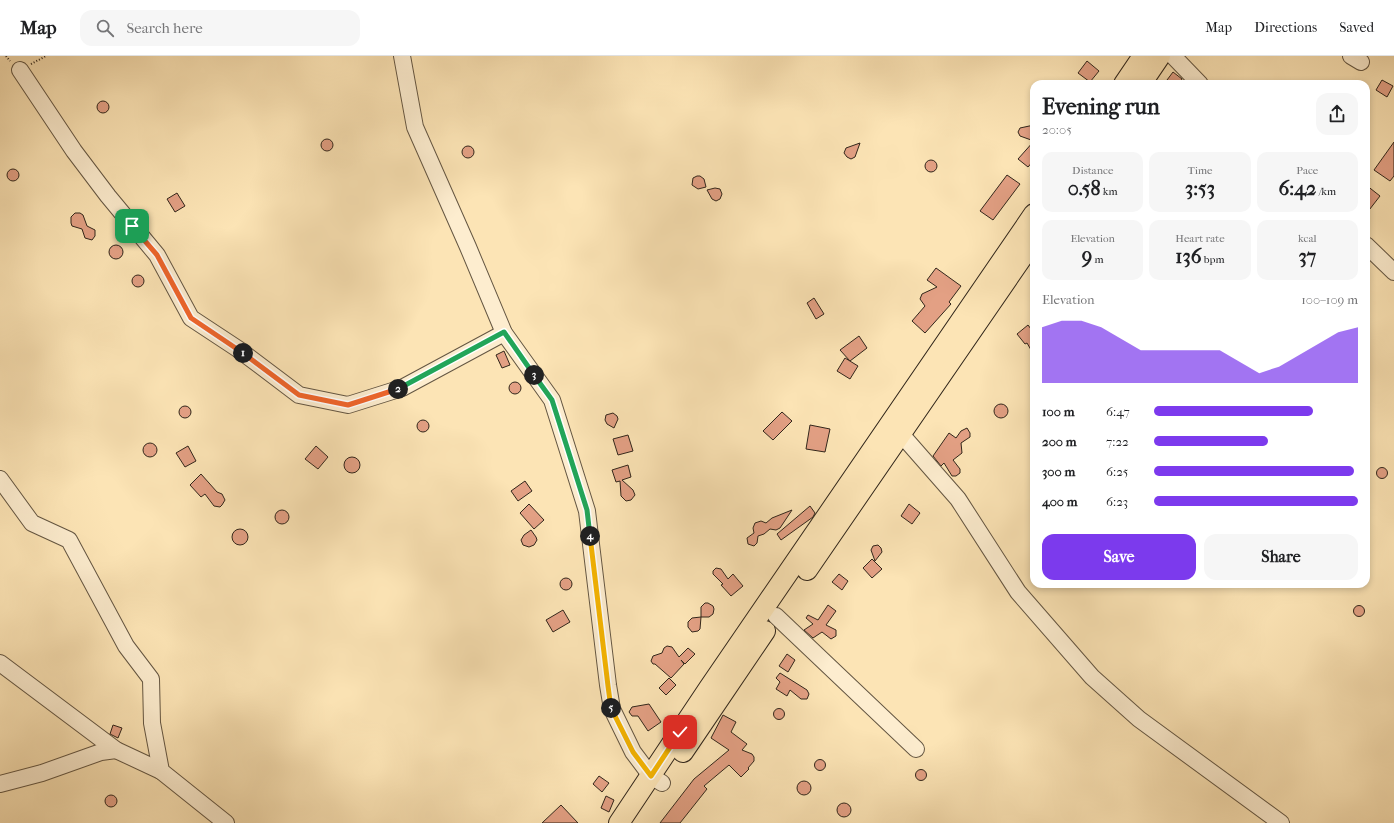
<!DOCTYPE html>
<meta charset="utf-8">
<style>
body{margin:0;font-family:"IM FELL French Canon",serif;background:#f6f6f6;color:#202124;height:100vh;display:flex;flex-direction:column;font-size:15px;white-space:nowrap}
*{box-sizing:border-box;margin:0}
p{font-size:13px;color:#757577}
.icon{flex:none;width:22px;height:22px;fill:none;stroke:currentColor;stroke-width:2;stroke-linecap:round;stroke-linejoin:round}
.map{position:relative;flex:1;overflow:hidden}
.drawer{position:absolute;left:1030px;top:24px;width:340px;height:508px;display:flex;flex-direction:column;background:#fff;border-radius:12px;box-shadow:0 2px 6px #0003}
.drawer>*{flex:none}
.pin{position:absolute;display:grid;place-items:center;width:34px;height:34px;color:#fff;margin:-17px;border-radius:8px;box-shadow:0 2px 6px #0006}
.km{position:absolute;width:20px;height:20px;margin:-10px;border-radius:50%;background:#222;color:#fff;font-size:11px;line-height:20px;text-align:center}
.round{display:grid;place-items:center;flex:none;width:42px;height:42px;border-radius:12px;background:#f6f6f6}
.overview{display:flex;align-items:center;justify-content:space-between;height:68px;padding:0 12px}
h1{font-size:22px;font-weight:700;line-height:30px}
.metrics{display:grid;grid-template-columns:repeat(3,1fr);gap:6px;height:68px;padding:4px 12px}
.metrics div{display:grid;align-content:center;border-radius:10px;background:#f6f6f6;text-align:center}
.metrics b{font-size:20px;font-weight:700}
.metrics small{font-size:11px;font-weight:400}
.metrics p{font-size:11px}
.chart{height:112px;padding:8px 12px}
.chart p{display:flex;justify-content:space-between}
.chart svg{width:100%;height:72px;margin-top:4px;fill:#7c3aed;opacity:.7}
.button{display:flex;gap:8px;margin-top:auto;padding:8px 12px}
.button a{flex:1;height:46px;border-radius:12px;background:#7c3aed;color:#fff;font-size:16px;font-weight:700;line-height:46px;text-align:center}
.button a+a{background:#f6f6f6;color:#202124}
ul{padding:0 12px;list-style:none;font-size:13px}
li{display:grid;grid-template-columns:64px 48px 1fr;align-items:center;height:30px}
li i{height:10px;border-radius:5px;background:#7c3aed}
header{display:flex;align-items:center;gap:24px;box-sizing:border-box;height:56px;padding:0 20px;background:#fff;border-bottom:1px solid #e0e0e0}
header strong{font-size:19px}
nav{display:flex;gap:22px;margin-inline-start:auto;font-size:14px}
.search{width:280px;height:36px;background:#f6f6f6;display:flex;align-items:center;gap:10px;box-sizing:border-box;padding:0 14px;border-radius:12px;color:#757577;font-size:15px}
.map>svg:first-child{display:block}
.building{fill:#e3a084;stroke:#31261b}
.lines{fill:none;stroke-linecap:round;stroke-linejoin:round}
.minor-casing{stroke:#645642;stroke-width:18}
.major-casing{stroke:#31261b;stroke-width:22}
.path{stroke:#31261b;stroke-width:2;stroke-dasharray:1 2;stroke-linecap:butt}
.minor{stroke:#fdedcf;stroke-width:16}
.major{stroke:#fce4b5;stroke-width:20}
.split-1-casing{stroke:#fff;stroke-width:8}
.split-2-casing{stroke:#fff;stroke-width:8}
.split-3-casing{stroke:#fff;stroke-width:8}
.split-4-casing{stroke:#fff;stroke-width:8}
.split-5-casing{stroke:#fff;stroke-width:8}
.split-6-casing{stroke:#fff;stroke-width:8}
.split-1{stroke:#f0652b;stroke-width:5}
.split-2{stroke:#f0652b;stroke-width:5}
.split-3{stroke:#22a559;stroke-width:5}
.split-4{stroke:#22a559;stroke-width:5}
.split-5{stroke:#f5b400;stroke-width:5}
.split-6{stroke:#f5b400;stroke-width:5}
</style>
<header>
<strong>Map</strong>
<div class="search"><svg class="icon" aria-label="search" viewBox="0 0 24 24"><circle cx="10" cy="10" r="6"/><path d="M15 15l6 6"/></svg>Search here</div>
<nav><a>Map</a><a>Directions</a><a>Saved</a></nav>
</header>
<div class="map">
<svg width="1394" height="767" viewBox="0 0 1394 767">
<rect width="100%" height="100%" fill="#fce4b5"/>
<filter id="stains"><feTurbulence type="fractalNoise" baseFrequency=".005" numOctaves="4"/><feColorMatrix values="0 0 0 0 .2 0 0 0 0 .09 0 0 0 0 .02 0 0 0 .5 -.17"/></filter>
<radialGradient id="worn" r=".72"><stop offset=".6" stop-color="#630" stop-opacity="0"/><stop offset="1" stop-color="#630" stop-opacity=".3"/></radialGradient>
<g class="building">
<path d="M1087,5L1099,15L1090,26L1078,17Z"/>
<path d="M1173,16L1182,23L1179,28H1164Z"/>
<path d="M1382,24L1393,30L1387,41L1376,34Z"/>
<circle cx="103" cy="51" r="6"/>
<path d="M1034,69V85L1020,80L1018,76L1020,72Z"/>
<circle cx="327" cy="89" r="6"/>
<path d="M1034,85V104L1028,111L1018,103Z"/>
<path d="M1394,86V120L1390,125L1374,114Z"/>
<path d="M860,87L855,101L851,103L847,101L844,97L846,92Z"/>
<circle cx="468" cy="96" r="6"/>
<circle cx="931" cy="110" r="6"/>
<circle cx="13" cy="119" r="6"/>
<path d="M1007,119L1020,128L993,164L980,155Z"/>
<path d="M697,120H700L704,123L706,131L698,133L692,129L693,122Z"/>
<path d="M1366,129L1380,140L1366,158Z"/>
<path d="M715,132L720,133L722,138L720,143L716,145L712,143L707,134Z"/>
<path d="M177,137L185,150L175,156L167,143Z"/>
<path d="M75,157H80L83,159L87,170L95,174V180L92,184L85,182L82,173L72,170L71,167V161Z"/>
<circle cx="116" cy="196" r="7"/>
<path d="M936,212L961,230L949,246L951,248L925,277L912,265L925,250L920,243L922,238L937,231L927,224Z"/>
<circle cx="138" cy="225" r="6"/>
<path d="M814,242L824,258L816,263L807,247Z"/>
<path d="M1028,269L1034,277V299L1027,287L1025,288L1017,278Z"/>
<path d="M859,280L867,292L850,305L840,294Z"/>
<path d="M504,295L510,309L502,312L496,299Z"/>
<path d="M845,302L858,310L850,323L837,315Z"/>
<circle cx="515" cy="332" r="6"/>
<circle cx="1001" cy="355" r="7"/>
<circle cx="185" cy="356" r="6"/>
<path d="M782,356L792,365L773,384L763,375Z"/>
<path d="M613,357L617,360L618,363L614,372L607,368L605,364L606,359Z"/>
<circle cx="423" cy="370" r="6"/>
<path d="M810,369L830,373L825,396L806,393Z"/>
<path d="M967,372L970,377V381L961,387L962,397L953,404L960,413V417L956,420H952L944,407L941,410L933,400L949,377L956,382L961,375Z"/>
<path d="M628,379L633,395L618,399L613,383Z"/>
<circle cx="150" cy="394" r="7"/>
<path d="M188,390L196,405L185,411L176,397Z"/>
<path d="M316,390L328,401L318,413L305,403Z"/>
<circle cx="352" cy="409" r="8"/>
<path d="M628,409L631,421L622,424L633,434L635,439L631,444L626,445L621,440L620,425L616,426L612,414Z"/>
<circle cx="1382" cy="417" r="5.5"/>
<path d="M201,418L217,436L222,438L225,444L222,449L220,451L214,450L205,438L201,441L190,429Z"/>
<path d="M525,425L532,435L518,445L511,435Z"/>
<path d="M529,448L544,464L534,473L520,457Z"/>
<path d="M909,448L920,457L912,468L901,460Z"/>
<path d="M810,450L815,457L813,461L781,484L777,478Z"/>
<circle cx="282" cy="461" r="7"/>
<path d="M792,454L780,472L776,474L770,473L764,478L758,480L757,487L754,490L748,488L747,482L754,477L753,472L755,467L761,465L766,467L772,462Z"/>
<circle cx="240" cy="481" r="8"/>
<path d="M531,474L536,481L537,484L534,489L529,491L523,489L521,484L524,479Z"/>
<path d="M878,489L881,492L882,496L875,505L871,494L873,490Z"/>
<path d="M872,503L882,513L872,522L863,512Z"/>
<path d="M716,512L721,513L728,523L733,518L743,530L731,540L721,529L723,528L713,518V515Z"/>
<path d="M839,518L848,525L842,534L832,526Z"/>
<circle cx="566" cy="528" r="6"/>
<path d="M705,547H708L713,550L714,553L713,558L709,561H701L700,573L698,575L692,576L688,571V566L692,562L701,561V551Z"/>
<path d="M828,549L836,555L826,569L836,574V580L831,583L822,576L813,582L804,574L813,568L806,562L808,559L818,564Z"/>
<circle cx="1359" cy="555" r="5.5"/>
<path d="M563,554L570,566L553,576L546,564Z"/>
<path d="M667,590L672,591L679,601L688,592L695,598L685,608L681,604L684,608L671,622L655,608H653L651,605L653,600L662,597L664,592Z"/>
<path d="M787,598L795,604L788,616L779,610Z"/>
<path d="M780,617L807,634L809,638L807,643H801L790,634L787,640L776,633L780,626L776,622Z"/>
<path d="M669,622L676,629L666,639L659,632Z"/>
<path d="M649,648L661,666L648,675L638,660H632L629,656L632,651Z"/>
<circle cx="779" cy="658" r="5.5"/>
<path d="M723,659L736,666L731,676L747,688L742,694L752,698L754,701V705L748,712L749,713L741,721L729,709L704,730L707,733L680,767H660L694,723L729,694L711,682Z"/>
<path d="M113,669L122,672L118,682L110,678Z"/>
<circle cx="820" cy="709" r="5.5"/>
<circle cx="921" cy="719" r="5.5"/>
<path d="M599,720L609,727L602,736L593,728Z"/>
<circle cx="804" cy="732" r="7"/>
<circle cx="111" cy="745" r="6"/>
<path d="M606,740L614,744L609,756L601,752Z"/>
<circle cx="844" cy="754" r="7"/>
<path d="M561,749L578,767H542Z"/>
</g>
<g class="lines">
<g class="minor-casing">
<g id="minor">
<path d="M402,0L415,71L468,191L504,277L552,344L587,455L608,629L612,653L633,696L651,720L662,727"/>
<path d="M1173,0L1200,28"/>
<path d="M1351,0L1361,6"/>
<path d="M20,14L74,95L108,140L157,199L191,262L238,293L299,339L348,349L402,332L504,277"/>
<path d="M1366,189L1394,216"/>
<path d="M901,378L958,443L1018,536L1092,621L1139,663L1281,767"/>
<path d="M0,423L32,467L69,484L126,590L151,623L152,667L161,715L226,767"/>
<path d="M776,560L916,693"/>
<path d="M0,607L116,694L161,715"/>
<path d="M0,728L42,717L101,696L116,694"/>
</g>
</g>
<g class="major-casing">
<g id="major">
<path d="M1124,28L1143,0"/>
<path d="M1141,28L1160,0"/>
<path d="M807,514L1034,184"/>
<path d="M683,696L765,575"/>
<path d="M619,767L709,632L1034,158"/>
</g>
</g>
<g class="path">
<path d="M6,0L10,5"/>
<path d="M31,8L46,0"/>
</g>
<use href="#minor" class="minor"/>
<use href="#major" class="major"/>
</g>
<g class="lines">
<g class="split-1-casing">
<path id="split-1" d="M132,170L157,199L191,262L243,297"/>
</g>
<g class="split-2-casing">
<path id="split-2" d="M243,297L299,339L348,349L398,333"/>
</g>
<g class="split-3-casing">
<path id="split-3" d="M398,333L504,276L534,319"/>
</g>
<g class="split-4-casing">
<path id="split-4" d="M534,319L552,344L587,454L590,480"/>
</g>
<g class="split-5-casing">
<path id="split-5" d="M590,480L608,630L611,652"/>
</g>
<g class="split-6-casing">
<path id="split-6" d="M611,652L633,696L651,720L680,676"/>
</g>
<use href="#split-1" class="split-1"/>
<use href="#split-2" class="split-2"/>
<use href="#split-3" class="split-3"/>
<use href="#split-4" class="split-4"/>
<use href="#split-5" class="split-5"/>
<use href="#split-6" class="split-6"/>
</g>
<rect width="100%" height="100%" filter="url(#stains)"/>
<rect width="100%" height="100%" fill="url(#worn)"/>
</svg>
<div class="pin" style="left:132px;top:170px;background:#1e9e55"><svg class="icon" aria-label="arrive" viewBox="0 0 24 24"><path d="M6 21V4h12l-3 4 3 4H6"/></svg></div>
<div class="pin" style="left:680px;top:676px;background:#d93025"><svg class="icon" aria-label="check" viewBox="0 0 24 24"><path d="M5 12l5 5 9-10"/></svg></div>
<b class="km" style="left:243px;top:297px">1</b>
<b class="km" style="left:398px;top:333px">2</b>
<b class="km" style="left:534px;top:319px">3</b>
<b class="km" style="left:590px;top:480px">4</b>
<b class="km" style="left:611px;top:652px">5</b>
<section class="drawer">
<div class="overview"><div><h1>Evening run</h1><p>20:05</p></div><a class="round"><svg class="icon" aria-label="share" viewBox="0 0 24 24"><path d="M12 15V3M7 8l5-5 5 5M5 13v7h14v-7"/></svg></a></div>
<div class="metrics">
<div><p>Distance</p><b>0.58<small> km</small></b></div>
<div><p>Time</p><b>3:53</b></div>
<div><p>Pace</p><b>6:42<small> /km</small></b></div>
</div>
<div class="metrics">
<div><p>Elevation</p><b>9<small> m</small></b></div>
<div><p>Heart rate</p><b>136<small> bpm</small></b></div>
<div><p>kcal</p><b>37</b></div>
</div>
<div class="chart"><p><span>Elevation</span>100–109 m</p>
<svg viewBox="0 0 160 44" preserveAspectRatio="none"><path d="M0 44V10L10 6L20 6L30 10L40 17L50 24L60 24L70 24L80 24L90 24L100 31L110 38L120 34L130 27L140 20L150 13L160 10V44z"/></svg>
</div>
<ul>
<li><b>100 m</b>6:47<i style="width:78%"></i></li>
<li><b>200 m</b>7:22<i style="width:56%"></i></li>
<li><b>300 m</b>6:25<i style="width:98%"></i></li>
<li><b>400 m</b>6:23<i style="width:100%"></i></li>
</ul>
<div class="button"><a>Save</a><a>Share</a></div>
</section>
</div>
